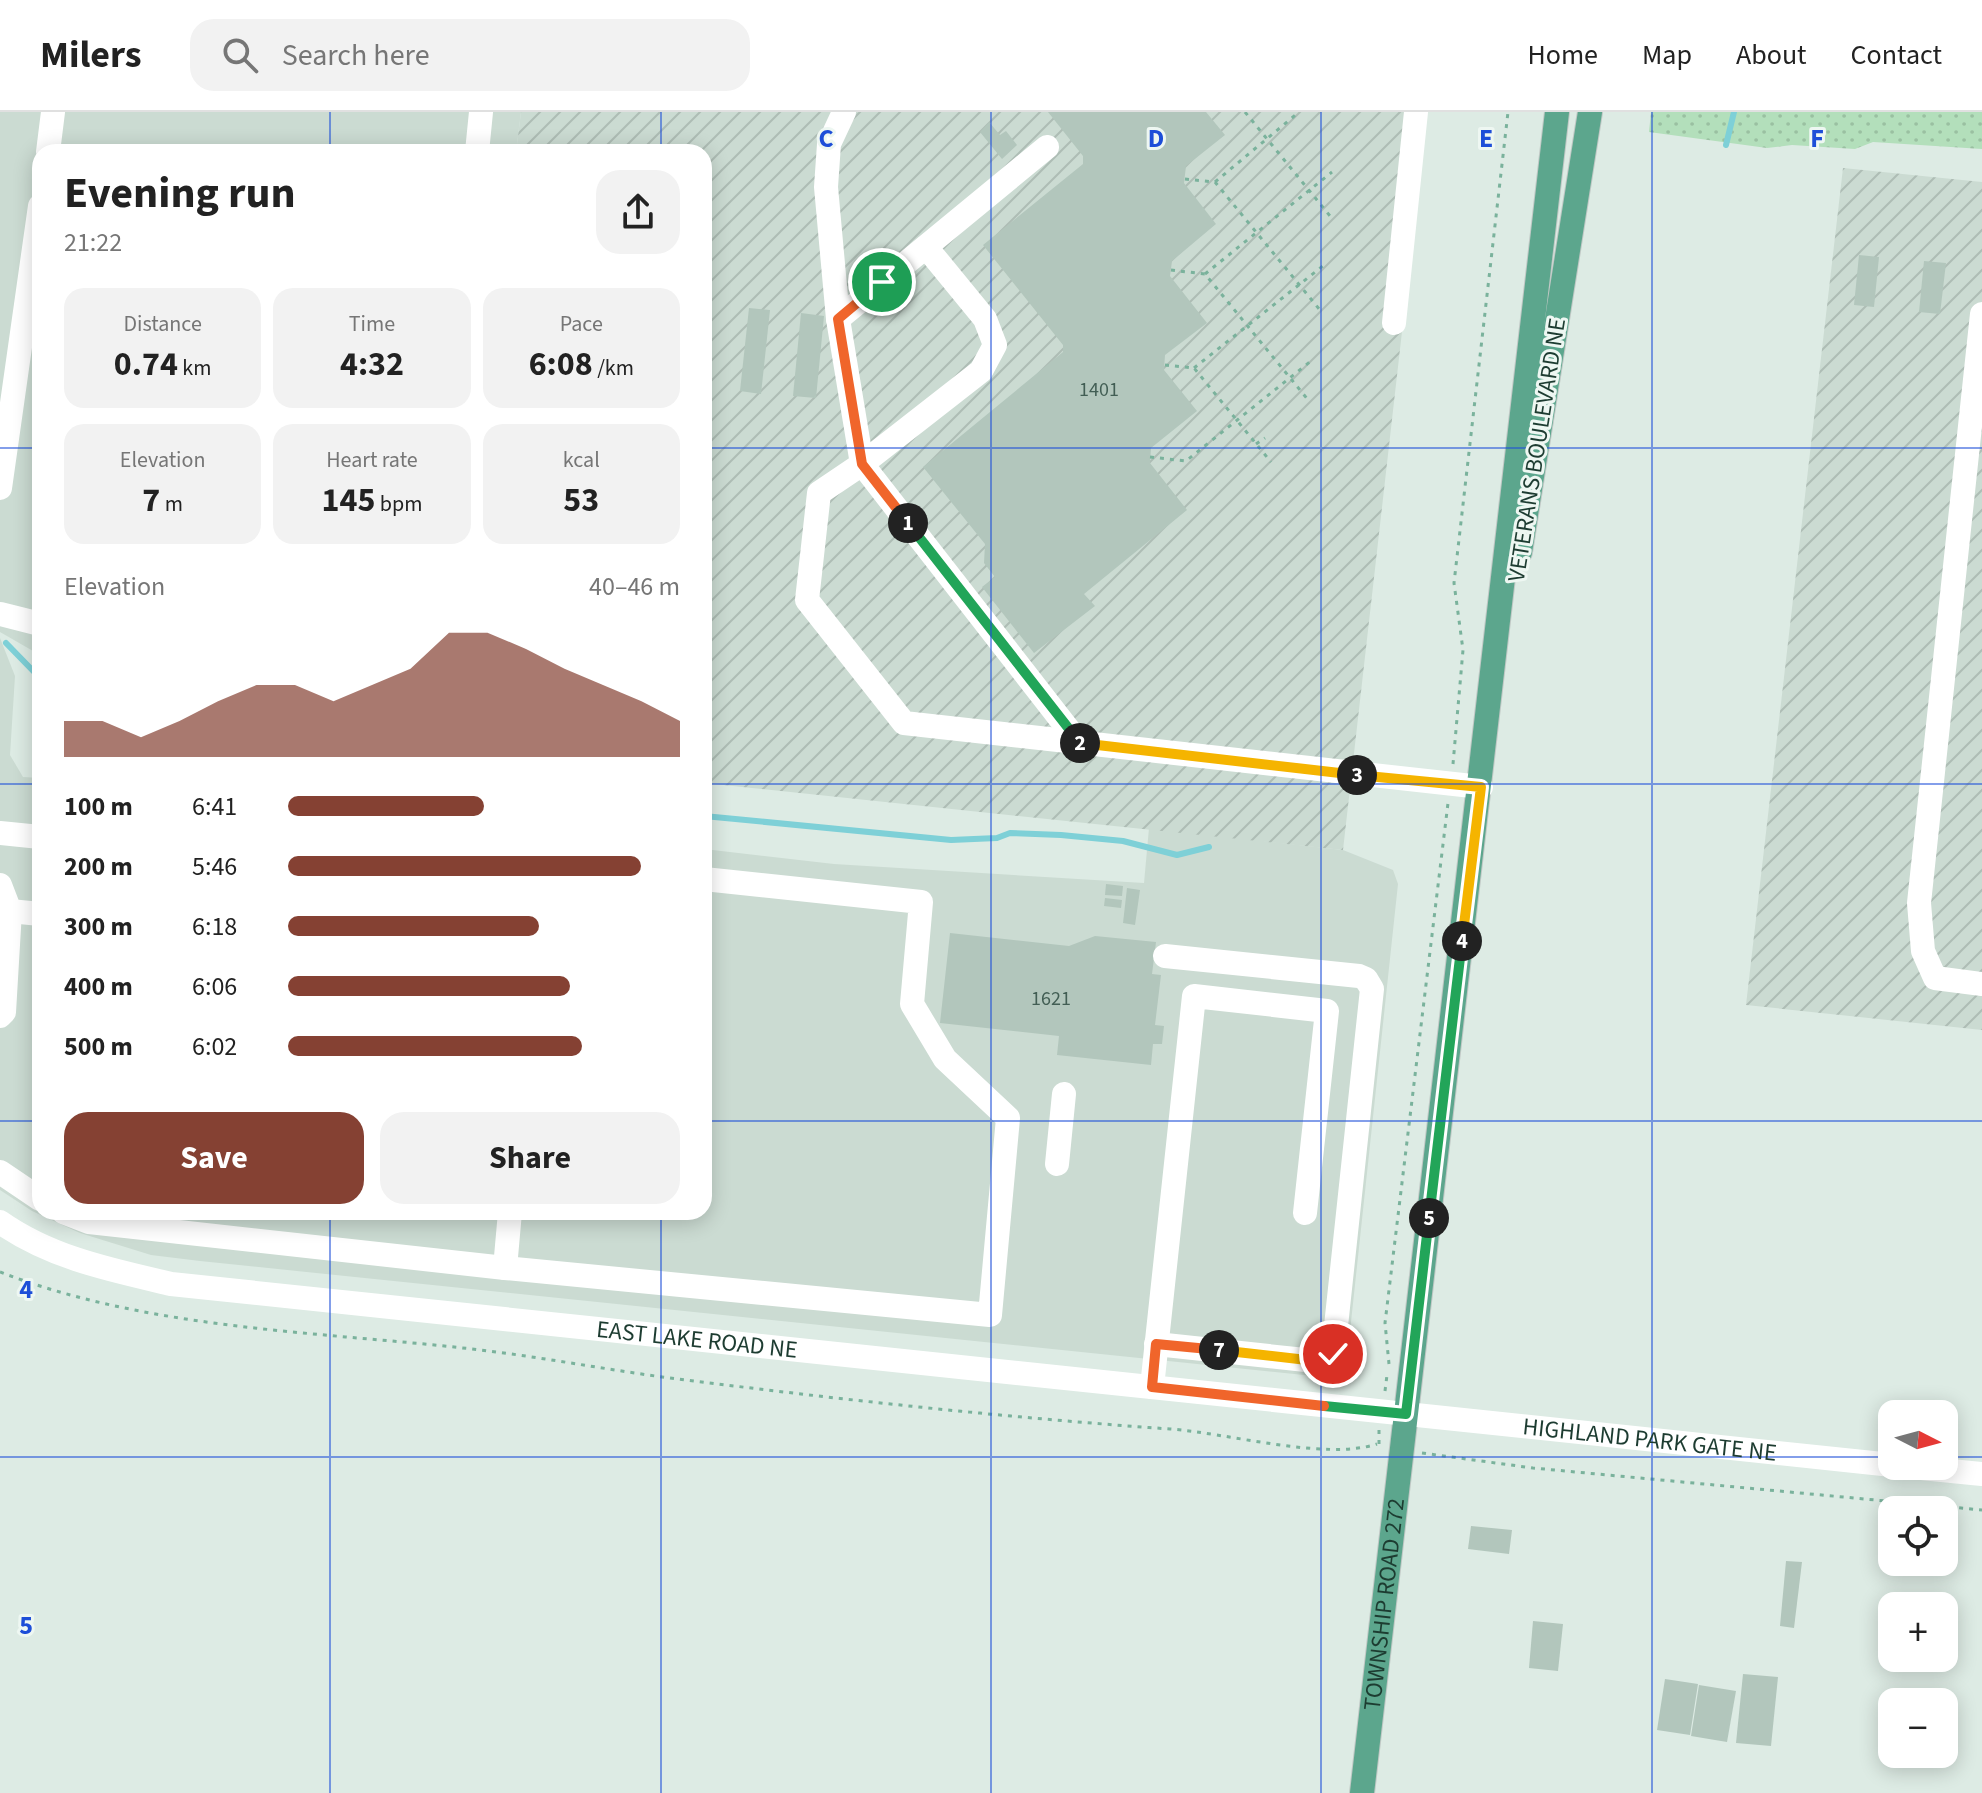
<!DOCTYPE html>
<meta charset="utf-8">
<style>
body{margin:0;font-family:"Source Sans 3",sans-serif;background:#f2f2f2;color:#222;height:100vh;display:flex;flex-direction:column;font-size:30px;white-space:nowrap}
*{box-sizing:border-box;margin:0}
p{font-size:26px;color:#767676}
.icon{flex:none;width:44px;height:44px;fill:none;stroke:currentColor;stroke-width:2;stroke-linecap:round;stroke-linejoin:round}
.map{position:relative;flex:1;overflow:hidden}
.sheet{position:absolute;left:32px;top:32px;width:680px;height:1076px;display:flex;flex-direction:column;background:#fff;border-radius:24px;box-shadow:0 4px 20px #0003}
.sheet>*{flex:none}
.needle{width:52px;rotate:96deg}
.buttons{position:absolute;left:1878px;top:1288px;display:grid;gap:16px}
.buttons a{display:grid;place-items:center;width:80px;height:80px;border-radius:16px;background:#fff;box-shadow:0 4px 20px #0003;font-size:40px}
.pin{position:absolute;display:grid;place-items:center;width:68px;height:68px;color:#fff;margin:-34px;border:4px solid #fff;border-radius:50%;box-shadow:0 2px 8px #0007}
.km{position:absolute;width:40px;height:40px;margin:-20px;border-radius:50%;background:#222;color:#fff;font-size:22px;line-height:40px;text-align:center}
.round{display:grid;place-items:center;flex:none;width:84px;height:84px;border-radius:24px;background:#f2f2f2}
.overview{display:flex;align-items:center;justify-content:space-between;height:136px;padding:0 32px}
h1{font-size:44px;font-weight:700;line-height:60px}
.figures{display:grid;grid-template-columns:repeat(3,1fr);gap:12px;height:136px;padding:8px 32px}
.figures div{display:grid;align-content:center;border-radius:20px;background:#f2f2f2;text-align:center}
.figures b{font-size:34px;font-weight:700}
.figures small{font-size:22px;font-weight:400}
.figures p{font-size:22px}
.chart{height:224px;padding:16px 32px}
.chart p{display:flex;justify-content:space-between}
.chart svg{width:100%;height:144px;margin-top:8px;fill:#854133;opacity:.7}
.button{display:flex;gap:16px;margin-top:auto;padding:16px 32px}
.button a{flex:1;height:92px;border-radius:24px;background:#854133;color:#fff;font-size:32px;font-weight:700;line-height:92px;text-align:center}
.button a+a{background:#f2f2f2;color:#222}
ul{padding:0 32px;list-style:none;font-size:26px}
li{display:grid;grid-template-columns:128px 96px 1fr;align-items:center;height:60px}
li i{height:20px;border-radius:10px;background:#854133}
header{display:flex;align-items:center;gap:48px;box-sizing:border-box;height:112px;padding:0 40px;background:#fff;border-bottom:2px solid #e0e0e0}
header strong{font-size:38px}
nav{display:flex;gap:44px;margin-inline-start:auto;font-size:28px}
.search{width:560px;height:72px;background:#f2f2f2;display:flex;align-items:center;gap:20px;box-sizing:border-box;padding:0 28px;border-radius:24px;color:#767676;font-size:30px}
.map>svg:first-child{display:block}
.built{fill:#cbdbd2}
.industrial{fill:url(#industrial-furrows)}
.grass{fill:url(#grass-dots)}
.lines{fill:none;stroke-linecap:round;stroke-linejoin:round}
.stream{stroke:#7ed0d7;stroke-width:6}
.building{fill:#b2c6bc}
.major-casing{stroke:#c0c8c5;stroke-width:26}
.path{stroke:#7ab29c;stroke-width:3;stroke-dasharray:4 6;stroke-linecap:butt}
.minor{stroke:#fff;stroke-width:24}
.major{stroke:#5ca68d;stroke-width:24}
.split-1-casing{stroke:#fff;stroke-width:16}
.split-2-casing{stroke:#fff;stroke-width:16}
.split-3-casing{stroke:#fff;stroke-width:16}
.split-4-casing{stroke:#fff;stroke-width:16}
.split-5-casing{stroke:#fff;stroke-width:16}
.split-6-casing{stroke:#fff;stroke-width:16}
.split-7-casing{stroke:#fff;stroke-width:16}
.split-8-casing{stroke:#fff;stroke-width:16}
.split-1{stroke:#f0652b;stroke-width:10}
.split-2{stroke:#22a559;stroke-width:10}
.split-3{stroke:#f5b400;stroke-width:10}
.split-4{stroke:#f5b400;stroke-width:10}
.split-5{stroke:#22a559;stroke-width:10}
.split-6{stroke:#22a559;stroke-width:10}
.split-7{stroke:#f0652b;stroke-width:10}
.split-8{stroke:#f5b400;stroke-width:10}
.grid{fill:none;stroke:#1d4ed8;stroke-width:2;stroke-opacity:0.55}
.labels{text-anchor:middle;dominant-baseline:central;stroke-width:6;stroke-linejoin:round;paint-order:stroke}
.number-label{font-size:20px;fill:#425e54}
.street-label{font-size:24px;fill:#1d3c31;stroke:#eef7f2}
.grid-label{font-size:26px;text-anchor:middle;font-weight:bold;fill:#1d4ed8;stroke:#eef7f2;stroke-width:6;stroke-linejoin:round;paint-order:stroke}
</style>
<header>
<strong>Milers</strong>
<div class="search"><svg class="icon" aria-label="search" viewBox="0 0 24 24"><circle cx="10" cy="10" r="6"/><path d="M15 15l6 6"/></svg>Search here</div>
<nav><a>Home</a><a>Map</a><a>About</a><a>Contact</a></nav>
</header>
<div class="map">
<svg width="1982" height="1681" viewBox="0 0 1982 1681">
<defs>
<pattern id="industrial-furrows" width="10" height="10" patternUnits="userSpaceOnUse" patternTransform="scale(2)"><rect width="10" height="10" fill="#cbdbd2"/><path d="M-1 1l2-2M0 10L10 0M9 11l2-2" fill="none" stroke="#aebdb5"/></pattern>
<pattern id="grass-dots" width="8" height="8" patternUnits="userSpaceOnUse" patternTransform="scale(2)"><rect width="8" height="8" fill="#b3dfbb"/><path d="M2 2h.1M6 6h.1" fill="none" stroke="#9ac0a1" stroke-width="1.8" stroke-linecap="round"/></pattern>
</defs>
<rect width="100%" height="100%" fill="#ddebe4"/>
<g class="built">
<path d="M0,0H521L516,40H40V543L0,520Z"/>
<path d="M0,526L15,564L10,643L23,665L40,666V1100H704V737L834,752L1144,771L1149,716L1343,738L1393,758L1398,772L1348,1238L1351,1253L1345,1263L1333,1266L200,1149L151,1143L80,1121L32,1099L0,1078Z"/>
</g>
<g class="industrial">
<path d="M521,0H1427L1343,738L704,671V40H516Z"/>
<path d="M1843,56L1982,70V918L1746,893Z"/>
</g>
<path class="grass" d="M1651,0H1982V37L1873,30L1855,37L1792,33L1767,36L1649,20Z"/>
<g class="lines">
<g class="stream">
<path d="M1726,33L1734,0"/>
<path d="M6,531L40,566"/>
<path d="M704,704L951,728L997,726L1010,721L1061,723L1123,729L1177,743L1209,735"/>
</g>
</g>
<g class="building">
<path d="M1048,0H1206L1225,23L1186,54L1184,71L1216,112L1172,149L1170,164L1207,211L1165,243L1164,258L1197,299L1151,336L1150,351L1187,398L1084,482L1095,494L1034,541L982,475L995,465L984,451L985,432L923,355L1063,240V233L983,133L1083,52V44Z"/>
<path d="M989,10L1000,23L1006,19L1017,33L1002,47L980,20Z"/>
<path d="M1859,143L1879,145L1874,195L1854,193Z"/>
<path d="M1924,149L1946,151L1940,202L1919,200Z"/>
<path d="M749,196L770,198L761,282L740,279Z"/>
<path d="M801,201L824,204L816,286L793,284Z"/>
<path d="M1106,772L1123,774L1122,784L1105,783Z"/>
<path d="M1127,776L1140,778L1135,813L1123,811Z"/>
<path d="M1105,786L1122,788L1121,796L1104,794Z"/>
<path d="M950,821L1069,834L1095,824L1156,830L1152,862L1161,863L1155,913L1164,914L1162,932H1153L1151,953L1057,943L1059,924L940,911Z"/>
<path d="M1471,1414L1512,1418L1509,1442L1468,1437Z"/>
<path d="M1786,1449L1802,1450L1794,1516L1780,1514Z"/>
<path d="M1533,1509L1563,1512L1558,1559L1529,1556Z"/>
<path d="M1743,1562L1778,1565L1771,1634L1736,1631Z"/>
<path d="M1665,1567L1698,1572L1690,1623L1657,1618Z"/>
<path d="M1699,1573L1736,1579L1727,1630L1691,1624Z"/>
</g>
<g class="lines">
<g class="major-casing">
<g id="major">
<path d="M1520,440L1590,0"/>
<path id="s2" d="M1362,1681L1557,0"/>
</g>
</g>
<g class="path">
<path d="M1245,0L1330,104"/>
<path d="M1185,67L1215,70L1320,198"/>
<path d="M1215,70L1299,0"/>
<path d="M1171,158L1205,162L1309,289"/>
<path d="M1205,162L1332,60"/>
<path d="M1165,253L1194,256L1271,350"/>
<path d="M1194,256L1324,153"/>
<path d="M1256,332L1265,326"/>
<path d="M1150,345L1186,349L1311,249"/>
<path d="M1453,652L1463,538L1454,471L1508,0"/>
<path d="M0,1160C156,1220 325,1219 489,1239C544,1246 599,1256 655,1264C825,1286 998,1305 1170,1317C1228,1321 1325,1349 1377,1332"/>
<path d="M1389,1252L1385,1211L1448,691"/>
<path d="M1385,1279L1387,1263"/>
<path d="M1379,1318V1333"/>
<path d="M1422,1341L1533,1356L1982,1398"/>
</g>
<g class="minor">
<path d="M1047,35L838,207L862,352L819,381L807,488L904,611L1481,675"/>
<path d="M48,40L53,0"/>
<path d="M477,40L481,0"/>
<path d="M926,135L985,207L995,233L981,259L862,352L1079,631"/>
<path d="M1982,202L1919,791L1923,839L1935,866L1982,872"/>
<path d="M838,207L826,75L829,32L844,0"/>
<path d="M1394,211L1416,0"/>
<path d="M0,376L40,94"/>
<path d="M0,502L40,512"/>
<path d="M0,721L40,725"/>
<path d="M0,773L10,799L40,802"/>
<path d="M0,807L10,799L4,900L0,904"/>
<path d="M1057,1052L1064,982"/>
<path d="M0,1060L40,1087"/>
<path d="M63,1100L89,1110L505,1156L990,1203L1008,1006L945,947L912,892L921,790L704,767"/>
<path id="s1" d="M0,1110C51,1146 111,1158 171,1172L1892,1353"/>
<path d="M505,1156L510,1100"/>
<path d="M1156,1232L1324,1250L1333,1242L1372,877L1366,867L1359,864L1165,844"/>
<path d="M1152,1275L1194,884L1327,899L1305,1101"/>
<path d="M1901,1354L1982,1362"/>
</g>
<use href="#major" class="major"/>
</g>
<g class="lines">
<g class="split-1-casing">
<path id="split-1" d="M882,170L838,207L862,352L908,411"/>
</g>
<g class="split-2-casing">
<path id="split-2" d="M908,411L1080,631"/>
</g>
<g class="split-3-casing">
<path id="split-3" d="M1080,631L1357,663"/>
</g>
<g class="split-4-casing">
<path id="split-4" d="M1357,663L1481,675L1462,829"/>
</g>
<g class="split-5-casing">
<path id="split-5" d="M1429,1106L1462,829"/>
</g>
<g class="split-6-casing">
<path id="split-6" d="M1324,1294L1406,1302L1429,1106"/>
</g>
<g class="split-7-casing">
<path id="split-7" d="M1219,1238L1156,1232L1152,1275L1324,1294"/>
</g>
<g class="split-8-casing">
<path id="split-8" d="M1219,1238L1324,1250L1333,1242"/>
</g>
<use href="#split-1" class="split-1"/>
<use href="#split-2" class="split-2"/>
<use href="#split-3" class="split-3"/>
<use href="#split-4" class="split-4"/>
<use href="#split-5" class="split-5"/>
<use href="#split-6" class="split-6"/>
<use href="#split-7" class="split-7"/>
<use href="#split-8" class="split-8"/>
</g>
<path class="grid" d="M330,0V40M661,0V40M991,0V1681M1321,0V1681M1652,0V1681M0,336H40M704,336H1982M0,672H40M704,672H1982M0,1009H40M704,1009H1982M330,1100V1681M661,1100V1681M0,1345H1892M1944,1345H1982"/>
<g class="labels">
<g class="number-label">
<text x="1099" y="278">1401</text>
<text x="1051" y="887">1621</text>
</g>
<g class="street-label">
<text transform="translate(1537 338) rotate(-81)">VETERANS BOULEVARD NE</text>
<text stroke="none"><textPath href="#s1" startOffset="712">EAST LAKE ROAD NE</textPath></text>
<text stroke="none"><textPath href="#s1" startOffset="1670">HIGHLAND PARK GATE NE</textPath></text>
<text stroke="none"><textPath href="#s2" startOffset="190">TOWNSHIP ROAD 272</textPath></text>
</g>
</g>
<g class="grid-label">
<text x="826" y="35">C</text>
<text x="1156" y="35">D</text>
<text x="1486" y="35">E</text>
<text x="1817" y="35">F</text>
<text x="26" y="1186">4</text>
<text x="26" y="1522">5</text>
</g>
</svg>
<div class="buttons">
<a><svg class="needle" viewBox="-14 -14 28 28"><path d="M0-13l5 13h-10z" fill="#e53935"/><path d="M0 13l5-13h-10z" fill="#767676"/></svg></a>
<a><svg class="icon" aria-label="locate" viewBox="0 0 24 24"><circle cx="12" cy="12" r="6"/><path d="M12 2v4M12 18v4M2 12h4M18 12h4"/></svg></a>
<a>+</a>
<a>−</a>
</div>
<div class="pin" style="left:882px;top:170px;background:#1e9e55"><svg class="icon" aria-label="arrive" viewBox="0 0 24 24"><path d="M6 21V4h12l-3 4 3 4H6"/></svg></div>
<div class="pin" style="left:1333px;top:1242px;background:#d93025"><svg class="icon" aria-label="check" viewBox="0 0 24 24"><path d="M5 12l5 5 9-10"/></svg></div>
<b class="km" style="left:908px;top:411px">1</b>
<b class="km" style="left:1080px;top:631px">2</b>
<b class="km" style="left:1357px;top:663px">3</b>
<b class="km" style="left:1462px;top:829px">4</b>
<b class="km" style="left:1429px;top:1106px">5</b>
<b class="km" style="left:1219px;top:1238px">7</b>
<section class="sheet">
<div class="overview"><div><h1>Evening run</h1><p>21:22</p></div><a class="round"><svg class="icon" aria-label="share" viewBox="0 0 24 24"><path d="M12 15V3M7 8l5-5 5 5M5 13v7h14v-7"/></svg></a></div>
<div class="figures">
<div><p>Distance</p><b>0.74<small> km</small></b></div>
<div><p>Time</p><b>4:32</b></div>
<div><p>Pace</p><b>6:08<small> /km</small></b></div>
</div>
<div class="figures">
<div><p>Elevation</p><b>7<small> m</small></b></div>
<div><p>Heart rate</p><b>145<small> bpm</small></b></div>
<div><p>kcal</p><b>53</b></div>
</div>
<div class="chart"><p><span>Elevation</span>40–46 m</p>
<svg viewBox="0 0 160 44" preserveAspectRatio="none"><path d="M0 44V33L10 33L20 38L30 33L40 27L50 22L60 22L70 27L80 22L90 17L100 6L110 6L120 11L130 17L140 22L150 27L160 33V44z"/></svg>
</div>
<ul>
<li><b>100 m</b>6:41<i style="width:50%"></i></li>
<li><b>200 m</b>5:46<i style="width:90%"></i></li>
<li><b>300 m</b>6:18<i style="width:64%"></i></li>
<li><b>400 m</b>6:06<i style="width:72%"></i></li>
<li><b>500 m</b>6:02<i style="width:75%"></i></li>
</ul>
<div class="button"><a>Save</a><a>Share</a></div>
</section>
</div>
